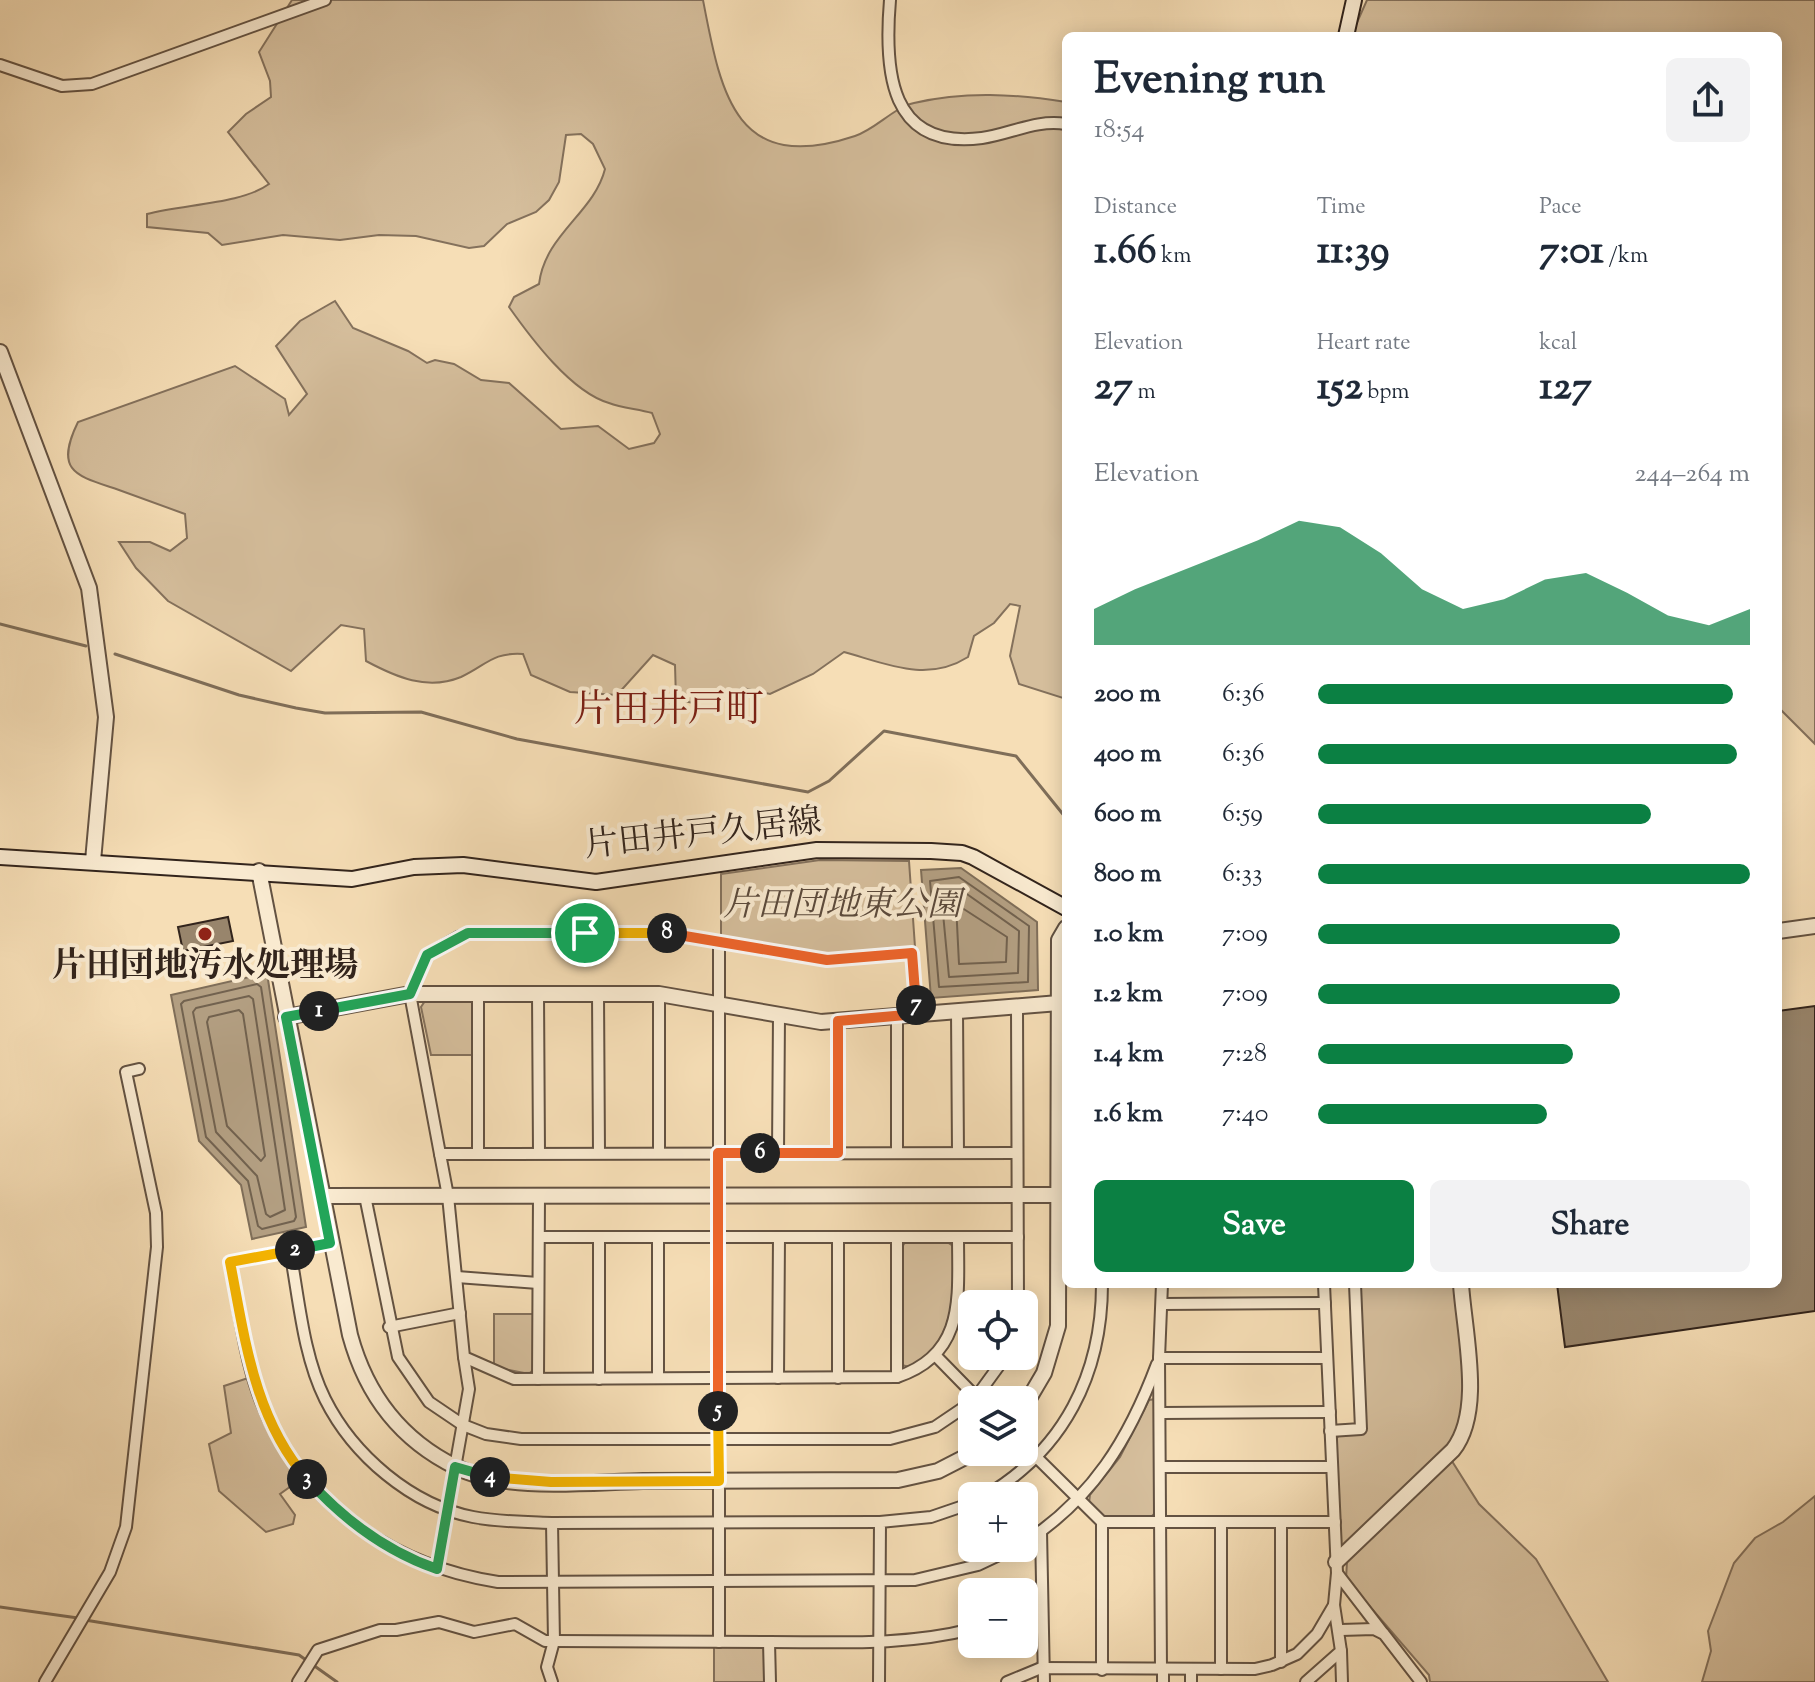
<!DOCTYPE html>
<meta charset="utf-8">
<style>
body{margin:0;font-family:"Sorts Mill Goudy","Noto Serif JP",serif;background:#f2f2f3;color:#1f2937;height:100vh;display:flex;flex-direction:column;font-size:30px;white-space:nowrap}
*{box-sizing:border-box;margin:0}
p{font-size:26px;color:#747a83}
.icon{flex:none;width:44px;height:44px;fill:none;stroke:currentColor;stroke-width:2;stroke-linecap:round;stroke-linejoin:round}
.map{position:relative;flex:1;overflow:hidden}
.drawer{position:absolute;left:1062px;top:32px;width:720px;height:1256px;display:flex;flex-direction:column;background:#fff;border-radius:12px;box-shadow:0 4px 20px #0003}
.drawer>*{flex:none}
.buttons{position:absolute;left:958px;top:1290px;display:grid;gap:16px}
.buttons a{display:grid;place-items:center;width:80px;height:80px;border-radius:12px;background:#fff;box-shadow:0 4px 20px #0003;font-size:40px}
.pin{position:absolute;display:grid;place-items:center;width:68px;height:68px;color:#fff;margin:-34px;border:4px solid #fff;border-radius:50%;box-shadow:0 2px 8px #0007}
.km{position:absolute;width:40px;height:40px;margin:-20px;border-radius:50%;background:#222;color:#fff;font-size:22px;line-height:40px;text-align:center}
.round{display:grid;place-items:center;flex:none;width:84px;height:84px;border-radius:12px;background:#f2f2f3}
.overview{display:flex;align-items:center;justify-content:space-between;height:136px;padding:0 32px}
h1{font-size:44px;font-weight:700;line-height:60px}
.figures{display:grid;grid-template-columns:repeat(3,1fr);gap:12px;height:136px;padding:8px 32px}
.figures div{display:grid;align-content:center}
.figures b{font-size:40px;font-weight:700}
.figures small{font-size:22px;font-weight:400}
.figures p{font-size:22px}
.chart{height:224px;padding:16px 32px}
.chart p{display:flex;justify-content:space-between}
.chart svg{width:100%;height:144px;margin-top:8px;fill:#0b8043;opacity:.7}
.button{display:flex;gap:16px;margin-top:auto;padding:16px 32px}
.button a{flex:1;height:92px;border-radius:12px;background:#0b8043;color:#fff;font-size:32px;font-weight:700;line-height:92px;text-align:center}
.button a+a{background:#f2f2f3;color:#1f2937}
ul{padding:0 32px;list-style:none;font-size:26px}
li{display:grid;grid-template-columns:128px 96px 1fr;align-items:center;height:60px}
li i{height:20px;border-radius:10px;background:#0b8043}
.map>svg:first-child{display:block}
.green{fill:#d5be9c;stroke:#84715c;stroke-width:2}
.water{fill:#b39f82;stroke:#7f6e59;stroke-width:2}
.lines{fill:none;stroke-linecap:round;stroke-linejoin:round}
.shore{stroke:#72624f;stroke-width:2}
.stream{stroke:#7f6e59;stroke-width:3}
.building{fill:#98856c;stroke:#32241c;stroke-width:2}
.minor-casing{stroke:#635242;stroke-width:14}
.tertiary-casing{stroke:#635242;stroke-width:18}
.secondary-casing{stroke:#32241c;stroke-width:18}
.minor{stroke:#f9ead0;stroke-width:10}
.tertiary{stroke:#f9ead0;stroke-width:14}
.secondary{stroke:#f9ead0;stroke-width:14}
.split-1-casing{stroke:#fff;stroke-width:16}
.split-2-casing{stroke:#fff;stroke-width:16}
.split-3-casing{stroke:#fff;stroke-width:16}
.split-4-casing{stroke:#fff;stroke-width:16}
.split-5-casing{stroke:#fff;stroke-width:16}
.split-6-casing{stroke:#fff;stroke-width:16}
.split-7-casing{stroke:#fff;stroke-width:16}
.split-8-casing{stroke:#fff;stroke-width:16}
.split-9-casing{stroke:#fff;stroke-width:16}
.split-1{stroke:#22a559;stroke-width:10}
.split-2{stroke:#22a559;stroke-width:10}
.split-3{stroke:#f5b400;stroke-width:10}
.split-4{stroke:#22a559;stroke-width:10}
.split-5{stroke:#f5b400;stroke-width:10}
.split-6{stroke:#f0652b;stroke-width:10}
.split-7{stroke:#f0652b;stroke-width:10}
.split-8{stroke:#f0652b;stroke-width:10}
.split-9{stroke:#f5b400;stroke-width:10}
.poi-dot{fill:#8f2418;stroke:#f9ead0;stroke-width:3}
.labels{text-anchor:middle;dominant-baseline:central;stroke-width:8;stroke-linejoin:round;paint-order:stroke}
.street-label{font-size:34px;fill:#32241c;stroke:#f9ead0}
.park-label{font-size:34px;font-style:italic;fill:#5b4a3c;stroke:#f9ead0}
.poi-label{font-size:34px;font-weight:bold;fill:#32241c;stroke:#f9ead0}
.quarter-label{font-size:38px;fill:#7a1f14;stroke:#f9ead0}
</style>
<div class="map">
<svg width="1815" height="1682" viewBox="0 0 1815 1682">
<rect width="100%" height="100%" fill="#f6deb6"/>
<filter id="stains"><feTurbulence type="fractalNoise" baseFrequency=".0025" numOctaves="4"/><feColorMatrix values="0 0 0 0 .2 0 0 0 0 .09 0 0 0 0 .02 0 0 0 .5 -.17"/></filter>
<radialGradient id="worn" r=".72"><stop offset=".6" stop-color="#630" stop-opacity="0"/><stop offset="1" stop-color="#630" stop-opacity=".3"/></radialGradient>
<g class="green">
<path d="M292,0H703C721,94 735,176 855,136C876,129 893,108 914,103C965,91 1015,94 1066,102V699L1019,684L1010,656L1020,606L1010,604L994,623L974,636L968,657C927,683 887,664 844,652L813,674L770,694L743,688L694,703L676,700L675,665L653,655L617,695L570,692L531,675L523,654C492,652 487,665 461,677C427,691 396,677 366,661L364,629L341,625L291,671L168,601L136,568L119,542H150L170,551L187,538L185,514C163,506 141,498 119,490C78,476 53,473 78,422L235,366L285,399L289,415L307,394L276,346L300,321L335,301L353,328L408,351L427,363L435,360L454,364L481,380L509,383L561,429L598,426L629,449L654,443L660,434L652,413C638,409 622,408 609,403C571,392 531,338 509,307L514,297L539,284C545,234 594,213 605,169L593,144L581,134L566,135L559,182L549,200L536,212L507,224L484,246L469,248L416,236L379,235L340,240L283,235L222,245L208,233L147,227V214C184,204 242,204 269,184L228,132L246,114L271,97L270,81L259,52Z"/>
<path d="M1367,0H1815V744L1778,707V36H1351Z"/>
<path d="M820,860L909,861L915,947L827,955L721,937V874Z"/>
<path d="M471,999L475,1004V1055H431L421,1007L425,1001Z"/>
<path d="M906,1241L947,1242L953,1246C953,1292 958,1343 909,1367L902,1365V1247Z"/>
<path d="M1358,1284H1455C1459,1336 1478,1405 1445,1450L1479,1504L1536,1559L1608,1682H1430L1429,1675L1346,1579L1348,1545L1340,1552L1335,1440L1340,1434L1365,1433Z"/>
<path d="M494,1314H534L533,1370L529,1374L494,1367Z"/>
<path d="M248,1378L266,1425L301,1479L280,1494L295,1515L293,1524L266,1532L219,1491L209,1444L231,1433L224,1386Z"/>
<path d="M1156,1399L1157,1511L1151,1517H1104L1089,1503L1090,1495L1120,1457L1149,1400Z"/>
<path d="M1815,1496V1682H1702L1711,1651L1708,1631L1734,1563L1755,1538L1783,1522Z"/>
<path d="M714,1645L764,1646L765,1682H714Z"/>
</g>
<g class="water">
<path d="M961,868L1037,922L1038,990L931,998L921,870Z"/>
<path d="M267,973L306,1227L252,1239L241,1185L199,1141L171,995Z"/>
</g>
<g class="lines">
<g class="shore">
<path d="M959,877L1029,926L1028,982L939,987L930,881Z"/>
<path d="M944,887H957L1019,931L1018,973L949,977L941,892Z"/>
<path d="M956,904L1007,937L1006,962L959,964Z"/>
<path d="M257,984L261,987L296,1217L294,1221L262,1229L258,1226L248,1181L206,1137L181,1004L184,1001Z"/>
<path d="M249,996L253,999L285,1210L270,1217L266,1214L257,1176L216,1132L193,1012L196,1008Z"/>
<path d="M239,1010L243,1014L265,1156L261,1161L227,1126L207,1022L209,1017Z"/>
</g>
<g class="stream">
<path d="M0,624L86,646"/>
<path d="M115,654L239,695L296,708L325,713L421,712L517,739L808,792L829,781L884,731L1016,756L1066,818"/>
<path d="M0,1607L78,1618"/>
<path d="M85,1620L299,1655L337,1682"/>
</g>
</g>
<g class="building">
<path d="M228,917L233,941L183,951L178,927Z"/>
<path d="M1815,1006V1311L1565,1347L1557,1284H1778V1011Z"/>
</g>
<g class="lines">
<g class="minor-casing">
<g id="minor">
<path d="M890,0C884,71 889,150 982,138C1011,134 1036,119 1066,124"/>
<path d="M0,65L62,86L92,84L325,0"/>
<path d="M538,994L539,1153"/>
<path d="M598,994L599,1153"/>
<path d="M1017,1006L1018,1304"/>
<path d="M957,1011L958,1153"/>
<path d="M917,1014L912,953L827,960L663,932H474L458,937L427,955L410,994L440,1154L1017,1153"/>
<path d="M838,1021V1153"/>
<path d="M478,1153V994"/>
<path d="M659,1153V994"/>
<path d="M778,1153L779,1015"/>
<path d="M897,1153V1016"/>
<path d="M440,1154L448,1196L464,1357L514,1379L897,1377C966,1354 958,1297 958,1237"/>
<path d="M365,1196L398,1357L429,1402L463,1425L486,1434L521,1439H890L935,1427L972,1402"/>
<path d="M539,1237H1018"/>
<path d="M599,1237V1379"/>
<path d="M897,1237V1377"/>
<path d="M330,1243L230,1262C239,1305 243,1352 258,1393C296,1500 389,1565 498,1582L915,1580L978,1565L1014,1548"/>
<path d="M290,1251C299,1299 303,1355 325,1399C353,1455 411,1505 473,1517C499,1522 526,1522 552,1523"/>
<path d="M457,1277L538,1283"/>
<path d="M1162,1304L1325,1303"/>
<path d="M389,1327L460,1313"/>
<path d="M935,1355L979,1400"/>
<path d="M1159,1358H1327"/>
<path d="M658,1378V1237"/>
<path d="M778,1378L779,1237"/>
<path d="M838,1378V1237"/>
<path d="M538,1379L539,1196"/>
<path d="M974,1400L1006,1356"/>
<path d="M1162,1413L1330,1412"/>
<path d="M1330,1431L1361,1429L1355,1284"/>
<path d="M1024,1445L1102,1522H1335"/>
<path d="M1162,1467H1332"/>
<path d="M985,1496C1064,1450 1102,1374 1102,1284"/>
<path d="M1102,1522V1670"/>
<path d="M1041,1531L1044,1682"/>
<path d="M1024,1543C1093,1498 1129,1439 1157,1364"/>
<path d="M437,1569L469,1389L464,1357"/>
<path d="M1337,1573L1383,1633"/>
<path d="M1024,1610L1042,1602"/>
<path d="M1341,1630L1374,1629L1384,1634L1421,1682"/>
<path d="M719,1642V942"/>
<path d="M769,1642C838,1642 905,1646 972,1629"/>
<path d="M1341,1651L1342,1682"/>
<path d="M1281,1662V1523"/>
<path d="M1161,1669L1159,1358L1162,1284"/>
<path d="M1221,1669V1523"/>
<path d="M45,1682L110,1572L126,1527L157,1247L156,1213L126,1072L139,1069"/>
<path d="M298,1682L318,1650L380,1630H396L439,1622L474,1632L515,1624L545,1641H554L769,1642L770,1682"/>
<path d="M552,1682L547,1667L554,1641L552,1523L880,1522"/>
<path d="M879,1682L880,1522L931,1517L972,1503"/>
<path d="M1007,1682L1041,1668L1255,1669L1272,1665L1297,1654L1317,1634L1334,1605L1337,1573L1324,1284"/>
<path d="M1163,1682V1669"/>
<path d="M1191,1682V1669"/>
<path d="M1306,1682L1341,1651L1334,1605"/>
</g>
</g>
<g class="tertiary-casing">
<g id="tertiary">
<path d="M0,352L89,588L106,717L93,861"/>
<path d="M259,871L350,1335C366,1394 401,1440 456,1467C505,1492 588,1482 643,1481C728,1481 813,1481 898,1480L938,1471L975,1452"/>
<path d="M1778,931L1815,926"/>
<path d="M286,1017L410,994H659L821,1022L1059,1003"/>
<path d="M323,1196L1060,1195"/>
<path d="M1024,1407L1044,1373L1058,1326L1059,940L1066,928"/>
<path d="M1336,1562L1453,1450C1484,1411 1464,1332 1461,1284"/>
</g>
</g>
<g class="secondary-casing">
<g id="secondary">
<path d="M1346,36L1354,0"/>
<path d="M0,857L352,879L414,867L463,865L596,882L817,850L931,851L962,853L973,857L1066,908"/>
</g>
</g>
<use href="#minor" class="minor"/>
<use href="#tertiary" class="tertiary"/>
<use href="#secondary" class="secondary"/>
</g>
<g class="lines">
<g class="split-1-casing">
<path id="split-1" d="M319,1011L410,994L427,955L468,933H585"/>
</g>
<g class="split-2-casing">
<path id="split-2" d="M295,1250L330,1243L286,1017L319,1011"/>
</g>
<g class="split-3-casing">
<path id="split-3" d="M295,1250L230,1262C245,1339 254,1418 307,1479"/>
</g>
<g class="split-4-casing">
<path id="split-4" d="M307,1479C343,1519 385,1551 437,1569L455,1467L490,1477"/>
</g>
<g class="split-5-casing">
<path id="split-5" d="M490,1477L551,1482L719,1481L718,1411"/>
</g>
<g class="split-6-casing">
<path id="split-6" d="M718,1411V1153H760"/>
</g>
<g class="split-7-casing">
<path id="split-7" d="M760,1153H838V1021L917,1014L916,1005"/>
</g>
<g class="split-8-casing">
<path id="split-8" d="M667,933L827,960L912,953L916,1005"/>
</g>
<g class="split-9-casing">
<path id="split-9" d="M585,933H667"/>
</g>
<use href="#split-1" class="split-1"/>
<use href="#split-2" class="split-2"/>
<use href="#split-3" class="split-3"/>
<use href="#split-4" class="split-4"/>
<use href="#split-5" class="split-5"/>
<use href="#split-6" class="split-6"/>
<use href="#split-7" class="split-7"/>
<use href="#split-8" class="split-8"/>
<use href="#split-9" class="split-9"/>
</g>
<circle class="poi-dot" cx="205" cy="934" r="8"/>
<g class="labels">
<g class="street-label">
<text transform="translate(703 835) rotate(-6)">片田井戸久居線</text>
</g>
<g class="park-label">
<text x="842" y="906">片田団地東公園</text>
</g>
<g class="poi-label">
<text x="205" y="967">片田団地汚水処理場</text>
</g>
<g class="quarter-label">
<text x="669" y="712">片田井戸町</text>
</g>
</g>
<rect width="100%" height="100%" filter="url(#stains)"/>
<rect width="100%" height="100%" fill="url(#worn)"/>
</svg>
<div class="buttons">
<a><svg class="icon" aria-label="locate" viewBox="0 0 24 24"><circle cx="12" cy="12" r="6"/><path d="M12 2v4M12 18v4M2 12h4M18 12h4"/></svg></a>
<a><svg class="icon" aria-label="layers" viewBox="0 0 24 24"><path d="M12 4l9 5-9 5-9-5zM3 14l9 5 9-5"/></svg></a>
<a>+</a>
<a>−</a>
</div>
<div class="pin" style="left:585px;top:933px;background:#1e9e55"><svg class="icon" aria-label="arrive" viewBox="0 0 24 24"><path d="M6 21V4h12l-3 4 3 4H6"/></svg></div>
<b class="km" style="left:319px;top:1011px">1</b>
<b class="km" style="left:295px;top:1250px">2</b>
<b class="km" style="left:307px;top:1479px">3</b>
<b class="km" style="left:490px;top:1477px">4</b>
<b class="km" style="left:718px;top:1411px">5</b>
<b class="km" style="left:760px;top:1153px">6</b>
<b class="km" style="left:916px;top:1005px">7</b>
<b class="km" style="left:667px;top:933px">8</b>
<section class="drawer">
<div class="overview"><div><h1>Evening run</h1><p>18:54</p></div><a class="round"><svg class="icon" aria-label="share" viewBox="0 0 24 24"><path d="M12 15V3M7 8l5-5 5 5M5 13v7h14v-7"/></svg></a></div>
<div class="figures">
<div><p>Distance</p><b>1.66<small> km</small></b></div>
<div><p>Time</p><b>11:39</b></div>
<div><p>Pace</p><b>7:01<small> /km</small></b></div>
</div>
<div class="figures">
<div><p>Elevation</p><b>27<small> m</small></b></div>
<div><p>Heart rate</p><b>152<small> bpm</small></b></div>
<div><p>kcal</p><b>127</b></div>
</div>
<div class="chart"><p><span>Elevation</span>244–264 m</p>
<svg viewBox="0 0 160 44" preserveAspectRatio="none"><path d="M0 44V33L10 27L20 22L30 17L40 12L50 6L60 8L70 16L80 27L90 33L100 30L110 24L120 22L130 28L140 35L150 38L160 33V44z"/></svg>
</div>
<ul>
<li><b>200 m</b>6:36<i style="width:96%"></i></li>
<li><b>400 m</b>6:36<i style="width:97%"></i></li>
<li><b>600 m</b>6:59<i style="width:77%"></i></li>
<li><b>800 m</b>6:33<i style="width:100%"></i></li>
<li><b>1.0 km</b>7:09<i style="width:70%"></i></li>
<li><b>1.2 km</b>7:09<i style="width:70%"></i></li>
<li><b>1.4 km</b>7:28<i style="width:59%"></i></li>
<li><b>1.6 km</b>7:40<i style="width:53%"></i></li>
</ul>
<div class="button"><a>Save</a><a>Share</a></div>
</section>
</div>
